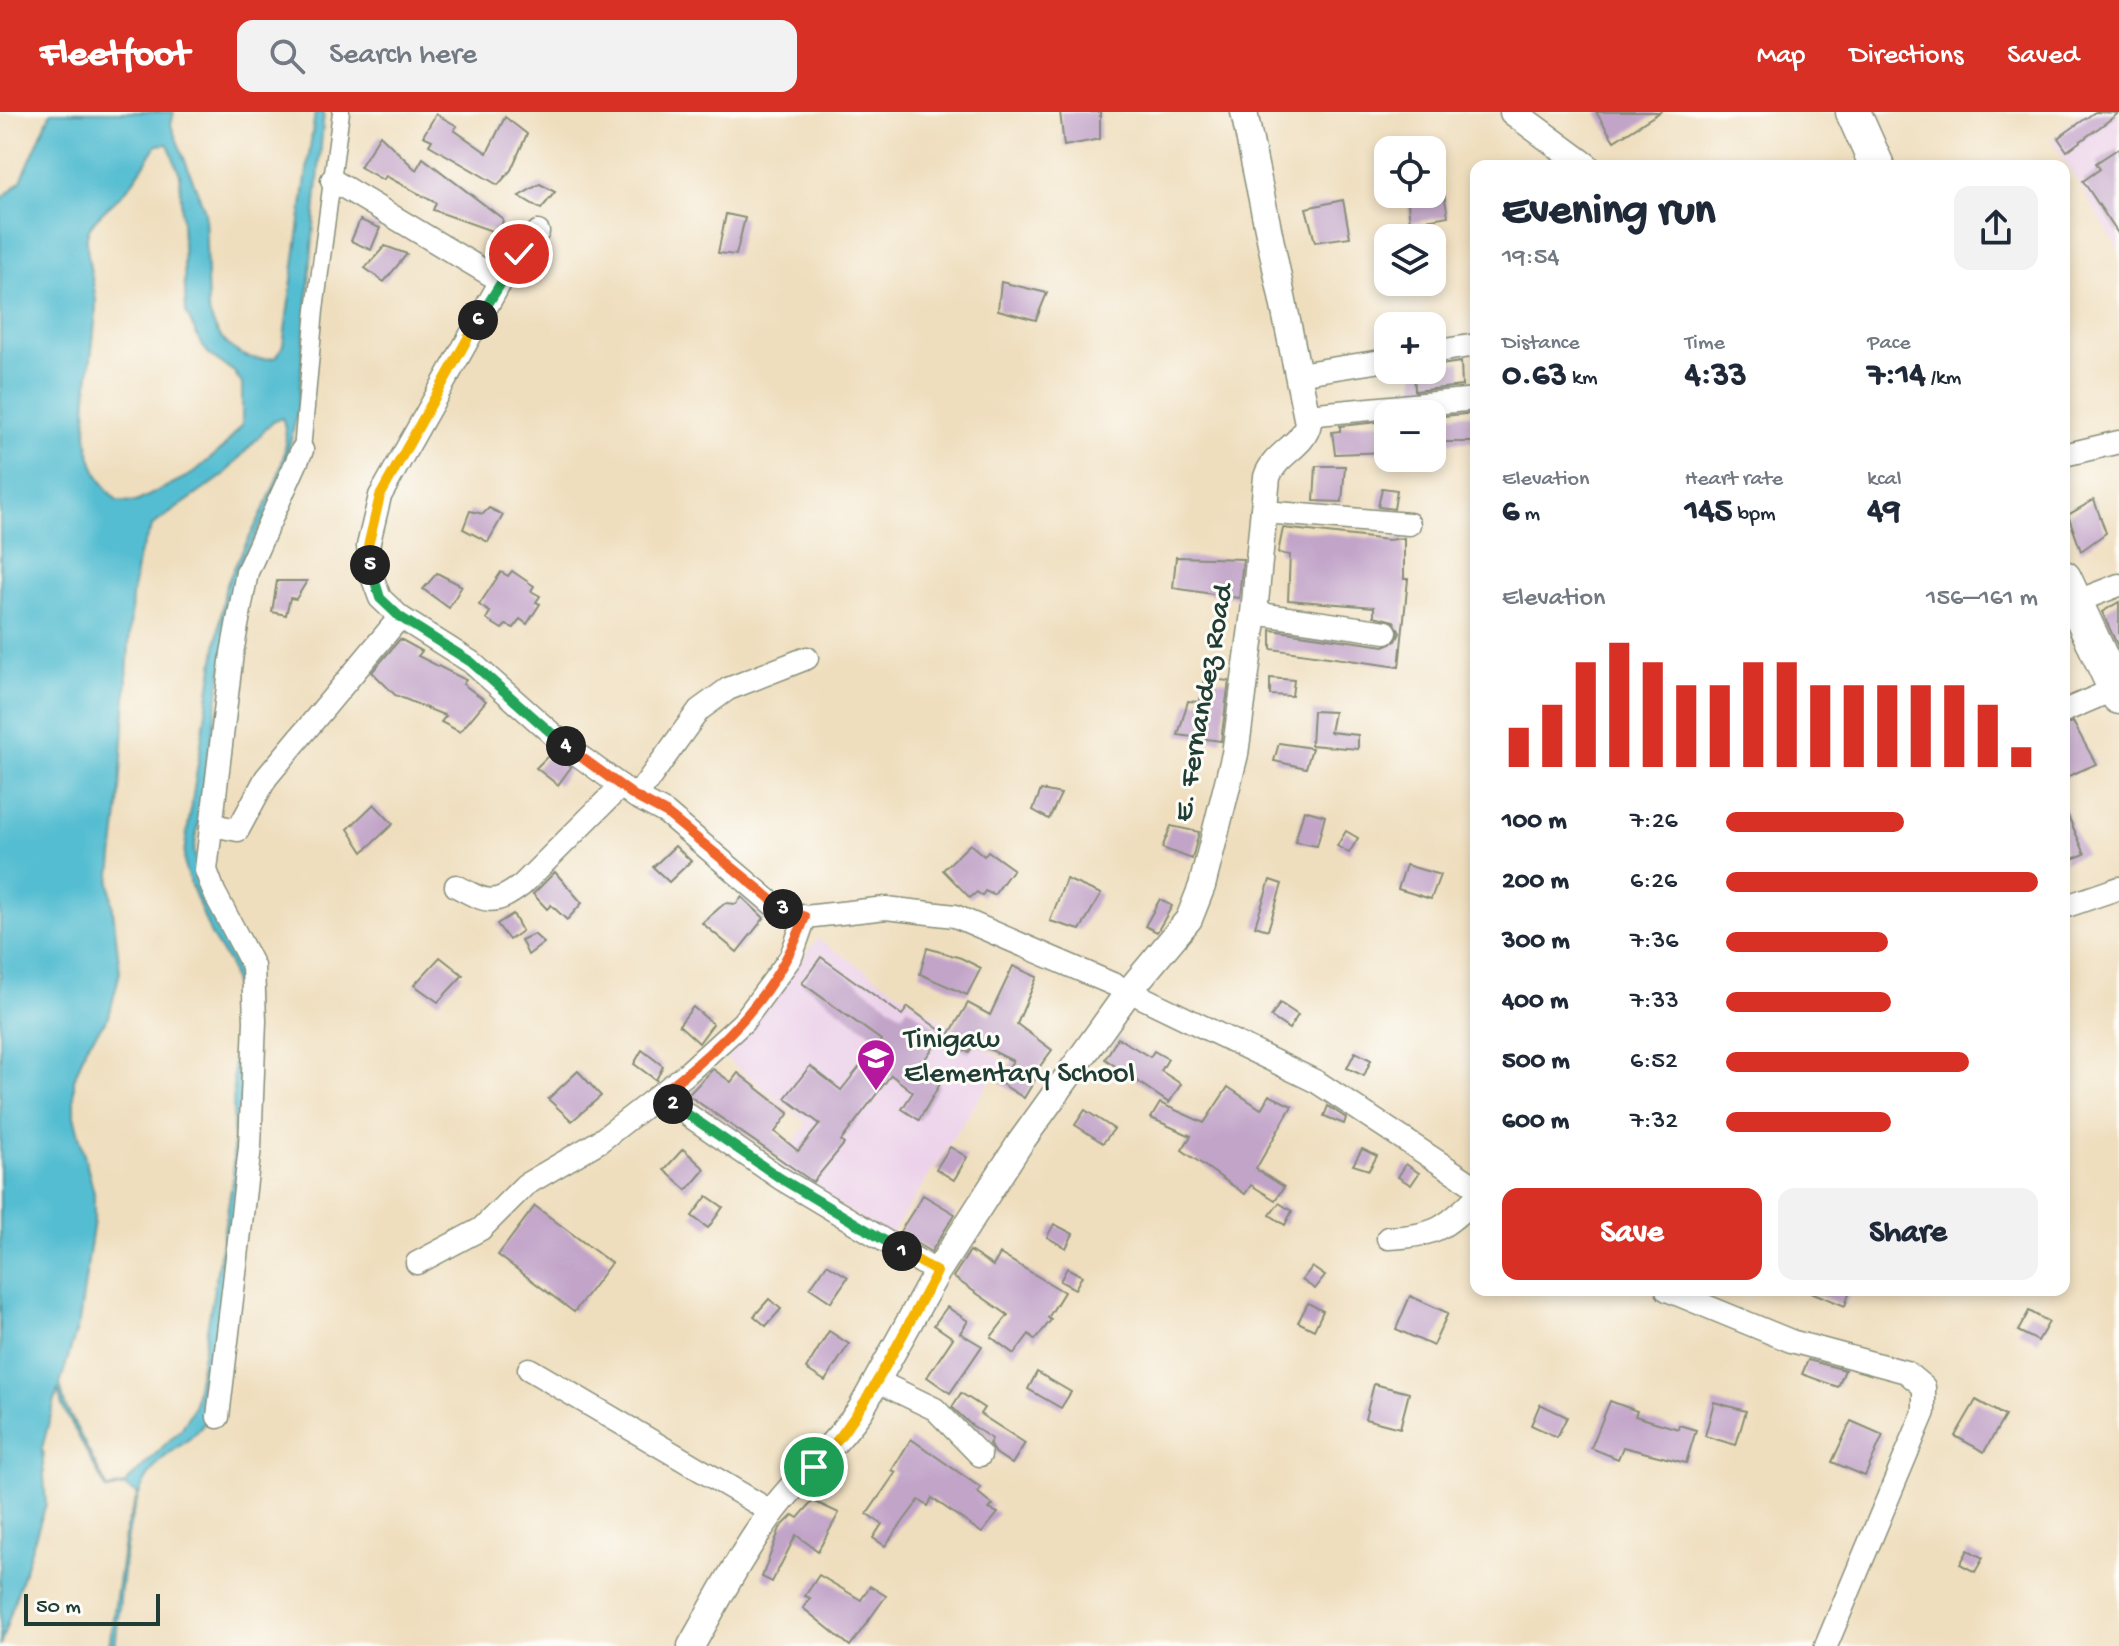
<!DOCTYPE html>
<meta charset="utf-8">
<style>
body{margin:0;font-family:"Gochi Hand",sans-serif;background:#f2f2f3;color:#1f2937;height:100vh;display:flex;flex-direction:column;font-size:30px;white-space:nowrap}
*{box-sizing:border-box;margin:0}
p{font-size:26px;color:#747a83}
.icon{flex:none;width:44px;height:44px;fill:none;stroke:currentColor;stroke-width:2;stroke-linecap:round;stroke-linejoin:round}
.map{position:relative;flex:1;overflow:hidden}
.side{position:absolute;left:1470px;top:48px;width:600px;height:1136px;display:flex;flex-direction:column;background:#fff;border-radius:16px;box-shadow:0 4px 12px #0003}
.side>*{flex:none}
.buttons{position:absolute;left:1374px;top:24px;display:grid;gap:16px}
.buttons a{display:grid;place-items:center;width:72px;height:72px;border-radius:16px;background:#fff;box-shadow:0 4px 12px #0003;font-size:40px}
.scale{position:absolute;left:24px;bottom:20px;width:136px;box-sizing:border-box;padding-left:8px;border:4px solid #1f3d34;border-top:0;font-size:22px;line-height:28px;white-space:nowrap;color:#1f3d34;-webkit-text-stroke:6px #fdfcf7;paint-order:stroke}
.pin{position:absolute;display:grid;place-items:center;width:68px;height:68px;color:#fff;margin:-34px;border:4px solid #fff;border-radius:50%;box-shadow:0 2px 8px #0007}
.km{position:absolute;width:40px;height:40px;margin:-20px;border-radius:50%;background:#222;color:#fff;font-size:22px;line-height:40px;text-align:center}
.round{display:grid;place-items:center;flex:none;width:84px;height:84px;border-radius:16px;background:#f2f2f3}
.headline{display:flex;align-items:center;justify-content:space-between;height:136px;padding:0 32px}
h1{font-size:44px;font-weight:700;line-height:60px}
.metrics{display:grid;grid-template-columns:repeat(3,1fr);gap:12px;height:136px;padding:8px 32px}
.metrics div{display:grid;align-content:center}
.metrics b{font-size:34px;font-weight:700}
.metrics small{font-size:22px;font-weight:400}
.metrics p{font-size:22px}
.chart{height:224px;padding:16px 32px}
.chart p{display:flex;justify-content:space-between}
.chart svg{width:100%;height:144px;margin-top:8px;stroke:#d93025;stroke-width:6}
.cta{display:flex;gap:16px;margin-top:auto;padding:16px 32px}
.cta a{flex:1;height:92px;border-radius:16px;background:#d93025;color:#fff;font-size:32px;font-weight:700;line-height:92px;text-align:center}
.cta a+a{background:#f2f2f3;color:#1f2937}
ul{padding:0 32px;list-style:none;font-size:26px}
li{display:grid;grid-template-columns:128px 96px 1fr;align-items:center;height:60px}
li i{height:20px;border-radius:10px;background:#d93025}
header{display:flex;align-items:center;gap:48px;box-sizing:border-box;height:112px;padding:0 40px;background:#d93025;color:#fff}
header strong{font-size:38px}
nav{display:flex;gap:44px;margin-inline-start:auto;font-size:28px}
.search{width:560px;height:72px;background:#f2f2f3;display:flex;align-items:center;gap:20px;box-sizing:border-box;padding:0 28px;border-radius:16px;color:#747a83;font-size:30px}
.map>svg:first-child{display:block}
.built{fill:#ecd1ea}
.water{fill:#54bdd1;stroke:#3a7d82;stroke-width:2;fill-rule:evenodd}
.building{fill:#c2a4c9}
.lines{fill:none;stroke-linecap:round;stroke-linejoin:round}
.pedestrian-casing{stroke:#878e79;stroke-width:19}
.minor-casing{stroke:#878e79;stroke-width:25}
.tertiary-casing{stroke:#878e79;stroke-width:29}
.primary-casing{stroke:#878e79;stroke-width:37}
.pedestrian{stroke:#fff;stroke-width:16}
.minor{stroke:#fff;stroke-width:22}
.tertiary{stroke:#fff;stroke-width:26}
.primary{stroke:#fff;stroke-width:34}
.split-1-casing{stroke:#fff;stroke-width:16}
.split-2-casing{stroke:#fff;stroke-width:16}
.split-3-casing{stroke:#fff;stroke-width:16}
.split-4-casing{stroke:#fff;stroke-width:16}
.split-5-casing{stroke:#fff;stroke-width:16}
.split-6-casing{stroke:#fff;stroke-width:16}
.split-7-casing{stroke:#fff;stroke-width:16}
.split-1{stroke:#f5b400;stroke-width:10}
.split-2{stroke:#22a559;stroke-width:10}
.split-3{stroke:#f0652b;stroke-width:10}
.split-4{stroke:#f0652b;stroke-width:10}
.split-5{stroke:#22a559;stroke-width:10}
.split-6{stroke:#f5b400;stroke-width:10}
.split-7{stroke:#22a559;stroke-width:10}
.labels{text-anchor:middle;dominant-baseline:central;stroke-width:6;stroke-linejoin:round;paint-order:stroke}
.street-label{font-size:30px;fill:#1f3d34;stroke:#fdfcf7}
.poi-label{font-size:30px;fill:#1f3d34;stroke:#fdfcf7;text-anchor:start}
</style>
<header>
<strong>Fleetfoot</strong>
<div class="search"><svg class="icon" aria-label="search" viewBox="0 0 24 24"><circle cx="10" cy="10" r="6"/><path d="M15 15l6 6"/></svg>Search here</div>
<nav><a>Map</a><a>Directions</a><a>Saved</a></nav>
</header>
<div class="map">
<svg width="2119" height="1534" viewBox="0 0 2119 1534">
<rect width="100%" height="100%" fill="#fdfcf7"/>
<filter id="ink" filterUnits="userSpaceOnUse"><feTurbulence type="fractalNoise" baseFrequency=".0125" numOctaves="2"/><feDisplacementMap in="SourceGraphic" scale="16" xChannelSelector="R" yChannelSelector="G"/><feConvolveMatrix kernelMatrix="1 2 1 2 8 2 1 2 1" color-interpolation-filters="sRGB"/></filter>
<filter id="wash" filterUnits="userSpaceOnUse"><feTurbulence type="fractalNoise" baseFrequency=".006" numOctaves="4" result="noise"/><feDisplacementMap in="SourceGraphic" scale="32" xChannelSelector="R" yChannelSelector="G"/><feGaussianBlur stdDeviation="1.8" result="paint"/><feColorMatrix in="noise" values="0 0 0 0 0 0 0 0 0 0 0 0 0 0 0 0 0 1.4 0 .05"/><feComposite in="paint" operator="in"/></filter>
<g filter="url(#wash)">
<rect width="100%" height="100%" fill="#efdebe"/>
<g class="built">
<path d="M2080,0H2114L2119,6V138L2052,28Z"/>
<path d="M818,827L1003,949L890,1124L777,1055L807,1011L724,945Z"/>
</g>
<path class="water" d="M51,0H174L171,13L205,99L208,197C217,230 242,254 277,245L283,233L315,0H324L298,296L279,381L238,456L194,739L201,769L243,850L251,884L243,1062L213,1294C196,1335 173,1330 151,1360C122,1399 122,1485 115,1534H109L126,1416L138,1382L124,1374L107,1378L62,1294L58,1277L42,1336L46,1392L0,1534V88L21,69ZM168,32L180,63L186,200L201,232L210,243L234,260L242,272V313L223,336L192,362L136,390L118,389C63,342 96,251 96,190C95,174 84,136 87,124C90,106 115,92 126,78C138,64 147,48 157,33ZM282,306C302,351 238,435 225,478L184,741L185,757L211,823L229,852L234,872L233,1065L194,1294L182,1316L124,1373L108,1377L65,1293L60,1272L79,1210L94,1108V1081L74,1004V968L86,935L109,904L120,860L110,771L119,694L132,485L139,442L153,413L223,364L273,309Z"/>
<g id="blocks">
<g class="building">
<path d="M1060,0H1100V27L1064,34Z"/>
<path d="M1596,0H1660L1614,29Z"/>
<path d="M2095,0L2119,1L2067,39L2058,26Z"/>
<path d="M436,2L457,14L454,18L487,41L505,5L527,22L511,58L498,73L429,33L432,28L423,24Z"/>
<path d="M380,23L416,58L423,46L503,107L500,122L433,98L436,91L386,64L383,68L360,55Z"/>
<path d="M2119,36V123L2083,69L2100,57L2096,51Z"/>
<path d="M540,72L555,80L541,97L519,84Z"/>
<path d="M1407,82H1444L1448,104L1410,111Z"/>
<path d="M1343,88L1350,125L1315,130L1306,96Z"/>
<path d="M726,102L745,106L736,143L718,141Z"/>
<path d="M360,108L380,116L371,138L351,129Z"/>
<path d="M385,134L407,142L384,170L365,156Z"/>
<path d="M1001,170L1047,181L1036,208L998,198Z"/>
<path d="M1461,250L1462,274L1415,279L1414,258H1432V254Z"/>
<path d="M1476,301V330H1432V305Z"/>
<path d="M1388,309V340L1335,342L1332,320L1340,319V314Z"/>
<path d="M1316,354H1345L1342,390L1314,389Z"/>
<path d="M1382,376L1397,378L1394,397L1378,395Z"/>
<path d="M2094,388L2106,421L2081,439L2068,403Z"/>
<path d="M489,396L503,403L488,430L463,417L470,399L483,402Z"/>
<path d="M1283,416L1388,428L1404,426V467H1408L1399,555L1271,537V518L1384,534L1396,529L1400,521L1394,509L1374,504V495L1288,488L1290,443L1278,441Z"/>
<path d="M1176,445L1243,447L1239,486L1173,476Z"/>
<path d="M512,459L534,474L531,479L540,484L536,490L540,492L527,512L520,507L514,516L506,513L502,517L486,507L490,500L479,493L501,460L508,464Z"/>
<path d="M437,461L462,474L449,496L423,477Z"/>
<path d="M277,469H307L296,487L290,486L286,503L272,500Z"/>
<path d="M2119,490V537L2102,500Z"/>
<path d="M400,527L422,539L418,544L466,568L463,572L486,589L460,620L441,610L446,604L395,583L372,560Z"/>
<path d="M1204,566L1229,569L1221,629L1178,623L1188,589L1200,590Z"/>
<path d="M1270,566L1294,568L1292,584L1270,583Z"/>
<path d="M1313,599L1334,600L1330,620L1358,623V637L1311,633Z"/>
<path d="M2073,610L2096,652L2064,666V613Z"/>
<path d="M1279,631L1312,636L1306,656L1274,649Z"/>
<path d="M552,640L571,655L558,673L536,656Z"/>
<path d="M1041,678L1061,682L1049,707L1033,698Z"/>
<path d="M374,692L393,712L363,740L348,717Z"/>
<path d="M2064,695L2085,742L2064,750Z"/>
<path d="M1304,698L1325,704L1317,734L1295,730Z"/>
<path d="M1171,714L1199,720L1192,747L1162,736Z"/>
<path d="M1346,719L1358,726L1349,741L1337,734Z"/>
<path d="M970,732L984,744L988,739L1013,757L994,783L985,779L982,784L977,780L970,786L943,758Z"/>
<path d="M675,734L691,749L669,770L653,755Z"/>
<path d="M1406,753L1440,763L1431,787L1398,777Z"/>
<path d="M555,760L582,791L567,808L551,793L547,797L533,782Z"/>
<path d="M1066,767L1101,782L1080,818L1050,809Z"/>
<path d="M1270,768L1282,772L1268,818L1255,814Z"/>
<path d="M742,785L764,806L737,840L702,811L725,791L736,792Z"/>
<path d="M1160,787L1172,794L1157,820L1145,814Z"/>
<path d="M513,802L522,819L509,828L497,812Z"/>
<path d="M534,822L544,831L528,843L521,828Z"/>
<path d="M927,836L961,846L981,856L967,883L920,862Z"/>
<path d="M440,845L463,863L438,890L414,873Z"/>
<path d="M821,845L902,903L908,895L944,921L916,959L940,972L919,1008L902,997L913,980L891,963L841,1029L844,1032L813,1070L688,983L713,957L731,970L738,961L789,1001L775,1020L798,1039L820,1012L785,986L810,954L841,978L881,928L802,871Z"/>
<path d="M1013,854L1037,865L1017,912L1052,938L1032,965L1035,968L1024,986L999,970L1013,949L975,930L969,941L946,928L968,891L990,903Z"/>
<path d="M1280,891L1298,903L1289,917L1271,905Z"/>
<path d="M693,895L713,912L699,931L679,913Z"/>
<path d="M1118,926L1150,945L1154,939L1168,947L1161,959L1181,972L1169,991L1105,947Z"/>
<path d="M642,938L663,954L656,968L634,952Z"/>
<path d="M1355,940L1371,948L1364,964L1347,956Z"/>
<path d="M578,959L601,984L572,1009L548,987Z"/>
<path d="M1228,975L1261,997L1269,983L1292,994L1256,1057L1284,1075L1275,1088L1251,1073L1245,1082L1182,1038L1191,1024L1151,1006L1160,991L1204,1011Z"/>
<path d="M1328,994L1346,1006L1344,1012L1324,1004Z"/>
<path d="M1085,998L1114,1017L1103,1031L1075,1013Z"/>
<path d="M950,1035L967,1045L954,1068L936,1057Z"/>
<path d="M683,1037L705,1057L687,1078L664,1058Z"/>
<path d="M1362,1037L1377,1044L1369,1058L1353,1053Z"/>
<path d="M1406,1052L1419,1061L1411,1073L1398,1065Z"/>
<path d="M923,1083L955,1102L931,1140L899,1121Z"/>
<path d="M707,1084L723,1095L708,1116L692,1104Z"/>
<path d="M1279,1091L1292,1099L1285,1113L1270,1103Z"/>
<path d="M535,1094L611,1151L574,1200L498,1143Z"/>
<path d="M1054,1112L1073,1122L1066,1136L1047,1125Z"/>
<path d="M970,1139L993,1154L1000,1142L1064,1180L1048,1206L1051,1208L1035,1228L1029,1222L1014,1242L991,1225L1008,1203L953,1165Z"/>
<path d="M827,1152L848,1165L831,1190L810,1176Z"/>
<path d="M1312,1155L1325,1164L1315,1177L1302,1168Z"/>
<path d="M1067,1156L1082,1164L1075,1177L1060,1169Z"/>
<path d="M1806,1178H1850L1845,1194Z"/>
<path d="M1410,1184L1448,1201L1433,1234L1396,1217Z"/>
<path d="M769,1187L781,1197L766,1214L754,1204Z"/>
<path d="M1308,1191L1323,1199L1314,1218L1298,1210Z"/>
<path d="M947,1195L968,1209L960,1221L982,1234L950,1281L927,1265L953,1226L934,1213Z"/>
<path d="M2029,1199L2049,1210L2038,1229L2018,1219Z"/>
<path d="M829,1219L849,1232L825,1269L806,1257Z"/>
<path d="M1808,1248L1845,1258L1838,1275L1802,1262Z"/>
<path d="M1037,1260L1071,1280L1061,1296L1028,1277Z"/>
<path d="M1374,1272L1409,1281L1400,1316L1365,1307Z"/>
<path d="M961,1281L984,1296L980,1302L1025,1331L1012,1352L994,1340L989,1332L992,1327L970,1312L952,1295Z"/>
<path d="M1976,1288L2005,1304L1984,1340L1955,1324Z"/>
<path d="M1610,1289L1637,1299L1635,1304L1678,1317L1679,1313L1696,1318L1686,1351L1623,1335L1618,1347L1591,1336Z"/>
<path d="M1714,1290L1746,1299L1736,1333L1705,1324Z"/>
<path d="M1540,1292L1567,1305L1557,1325L1531,1313Z"/>
<path d="M1851,1309L1883,1323L1865,1364L1832,1350Z"/>
<path d="M911,1327L981,1376L977,1380L993,1393L989,1397L998,1401L982,1421L932,1386L928,1394L919,1388L885,1434L873,1426L882,1412L867,1402L896,1360L892,1358Z"/>
<path d="M813,1389L839,1401L818,1439L796,1423L772,1470L762,1465L780,1416L793,1403L798,1406Z"/>
<path d="M1968,1438L1983,1446L1975,1460L1960,1452Z"/>
<path d="M819,1463L861,1488L870,1474L886,1484L850,1534L803,1496L810,1486L805,1484Z"/>
</g>
</g>
</g>
<g filter="url(#ink)">
<use href="#blocks" fill-opacity="0" stroke="#878e79" stroke-width="2"/>
<g class="lines">
<g class="pedestrian-casing">
<path id="pedestrian" d="M302,338L315,198L341,0"/>
</g>
<g class="minor-casing">
<g id="minor">
<path d="M332,68L501,169"/>
<path d="M538,120L501,169L380,384L368,434L370,459L380,486L400,505L471,550L567,635L636,685L666,701L775,794L805,805L886,796L955,804L1129,879L1317,970L1476,1075"/>
<path d="M1432,240L1476,233"/>
<path d="M1298,262L1388,248"/>
<path d="M1307,303L1476,287"/>
<path d="M2064,343L2119,330"/>
<path d="M1265,400L1409,412"/>
<path d="M2075,490L2119,473"/>
<path d="M1254,501L1386,520"/>
<path d="M2064,599L2115,577"/>
<path d="M636,685L699,598L728,577L807,546"/>
<path d="M212,713L238,718L266,666L400,505"/>
<path d="M456,774C486,790 493,795 522,773L621,674"/>
<path d="M2064,795L2119,776"/>
<path d="M659,983L780,1066L937,1160"/>
<path d="M1388,1126C1434,1124 1445,1117 1476,1085"/>
<path d="M417,1151L481,1117L525,1073L600,1029L685,963L743,910L791,845L805,805"/>
<path d="M1667,1178L1791,1229L1906,1260L1924,1275V1300L1826,1534"/>
<path d="M529,1257L772,1400"/>
<path d="M877,1269L935,1297L980,1343"/>
<path d="M218,1305L250,1035L255,909L253,854L214,780L206,758L232,541L247,460L302,338"/>
</g>
</g>
<g class="tertiary-casing">
<g id="tertiary">
<path d="M1513,0L1586,54"/>
<path d="M691,1534C717,1489 741,1442 772,1400C799,1363 835,1335 861,1297L937,1160L1020,1031L1129,879L1189,807L1202,774L1235,642L1254,501L1267,365C1275,341 1304,334 1308,311L1244,0"/>
</g>
</g>
<g class="primary-casing">
<g id="primary">
<path d="M1853,0L1877,54"/>
<path d="M2064,466L2119,585"/>
</g>
</g>
<use href="#pedestrian" class="pedestrian"/>
<use href="#minor" class="minor"/>
<use href="#tertiary" class="tertiary"/>
<use href="#primary" class="primary"/>
</g>
</g>
<g class="lines" filter="url(#ink)">
<g class="split-1-casing">
<path id="split-1" d="M814,1355C868,1299 899,1227 937,1160L902,1139"/>
</g>
<g class="split-2-casing">
<path id="split-2" d="M673,992L780,1066L902,1139"/>
</g>
<g class="split-3-casing">
<path id="split-3" d="M673,992L659,983C723,934 777,882 805,805L783,797"/>
</g>
<g class="split-4-casing">
<path id="split-4" d="M566,634L636,685L666,701L783,797"/>
</g>
<g class="split-5-casing">
<path id="split-5" d="M370,453L380,486L400,505L471,550L566,634"/>
</g>
<g class="split-6-casing">
<path id="split-6" d="M370,453L368,434L380,384L478,208"/>
</g>
<g class="split-7-casing">
<path id="split-7" d="M478,208L519,142"/>
</g>
<use href="#split-1" class="split-1"/>
<use href="#split-2" class="split-2"/>
<use href="#split-3" class="split-3"/>
<use href="#split-4" class="split-4"/>
<use href="#split-5" class="split-5"/>
<use href="#split-6" class="split-6"/>
<use href="#split-7" class="split-7"/>
</g>
<defs>
<g id="school-pin" transform="scale(2)"><path d="M0 17L-7.5 6A9.5 9.5 0 1 1 7.5 6Z" fill="#b5179e" stroke="#fdfcf7"/><path d="M0-5L7-2L0 1L-7-2ZM-4 1L0 2.5L4 1V4Q0 6-4 4Z" fill="#fff"/></g>
</defs>
<g fill-rule="evenodd">
<use href="#school-pin" x="876" y="946"/>
</g>
<g class="labels">
<g class="street-label">
<text transform="translate(1205 591) rotate(-80)">E. Fernandez Road</text>
</g>
<g class="poi-label">
<text x="904" y="929">Tinigaw<tspan x="904" dy="34">Elementary School</tspan></text>
</g>
</g>
</svg>
<div class="buttons">
<a><svg class="icon" aria-label="locate" viewBox="0 0 24 24"><circle cx="12" cy="12" r="6"/><path d="M12 2v4M12 18v4M2 12h4M18 12h4"/></svg></a>
<a><svg class="icon" aria-label="layers" viewBox="0 0 24 24"><path d="M12 4l9 5-9 5-9-5zM3 14l9 5 9-5"/></svg></a>
<a>+</a>
<a>−</a>
</div>
<div class="scale">50 m</div>
<div class="pin" style="left:814px;top:1355px;background:#1e9e55"><svg class="icon" aria-label="arrive" viewBox="0 0 24 24"><path d="M6 21V4h12l-3 4 3 4H6"/></svg></div>
<div class="pin" style="left:519px;top:142px;background:#d93025"><svg class="icon" aria-label="check" viewBox="0 0 24 24"><path d="M5 12l5 5 9-10"/></svg></div>
<b class="km" style="left:902px;top:1139px">1</b>
<b class="km" style="left:673px;top:992px">2</b>
<b class="km" style="left:783px;top:797px">3</b>
<b class="km" style="left:566px;top:634px">4</b>
<b class="km" style="left:370px;top:453px">5</b>
<b class="km" style="left:478px;top:208px">6</b>
<section class="side">
<div class="headline"><div><h1>Evening run</h1><p>19:54</p></div><a class="round"><svg class="icon" aria-label="share" viewBox="0 0 24 24"><path d="M12 15V3M7 8l5-5 5 5M5 13v7h14v-7"/></svg></a></div>
<div class="metrics">
<div><p>Distance</p><b>0.63<small> km</small></b></div>
<div><p>Time</p><b>4:33</b></div>
<div><p>Pace</p><b>7:14<small> /km</small></b></div>
</div>
<div class="metrics">
<div><p>Elevation</p><b>6<small> m</small></b></div>
<div><p>Heart rate</p><b>145<small> bpm</small></b></div>
<div><p>kcal</p><b>49</b></div>
</div>
<div class="chart"><p><span>Elevation</span>156–161 m</p>
<svg viewBox="0 0 160 44" preserveAspectRatio="none"><path d="M5 44V32M15 44V25M25 44V12M35 44V6M45 44V12M55 44V19M65 44V19M75 44V12M85 44V12M95 44V19M105 44V19M115 44V19M125 44V19M135 44V19M145 44V25M155 44V38"/></svg>
</div>
<ul>
<li><b>100 m</b>7:26<i style="width:57%"></i></li>
<li><b>200 m</b>6:26<i style="width:100%"></i></li>
<li><b>300 m</b>7:36<i style="width:52%"></i></li>
<li><b>400 m</b>7:33<i style="width:53%"></i></li>
<li><b>500 m</b>6:52<i style="width:78%"></i></li>
<li><b>600 m</b>7:32<i style="width:53%"></i></li>
</ul>
<div class="cta"><a>Save</a><a>Share</a></div>
</section>
</div>
